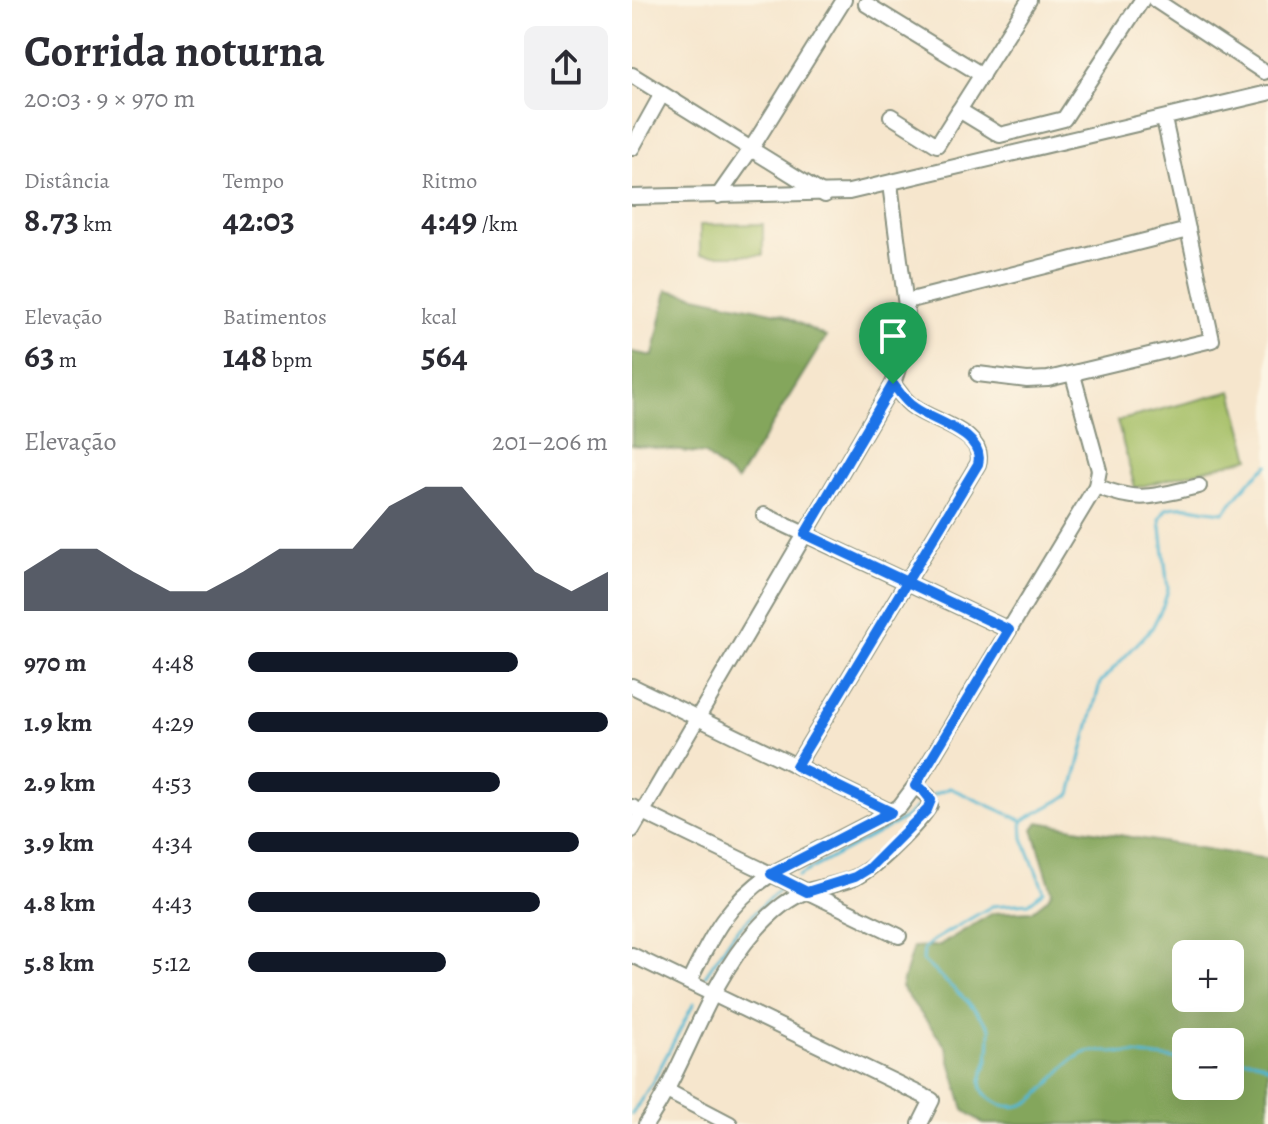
<!DOCTYPE html>
<html lang="pt">
<meta charset="utf-8">
<style>
body{margin:0;font-family:Alegreya,serif;background:#f2f2f3;color:#2b2b33;height:100vh;display:flex;flex-direction:column;font-size:30px;white-space:nowrap}
*{box-sizing:border-box;margin:0}
p{font-size:26px;color:#7c7c81}
.icon{flex:none;width:44px;height:44px;fill:none;stroke:currentColor;stroke-width:2;stroke-linecap:round;stroke-linejoin:round}
.map{position:relative;flex:1;overflow:hidden}
.panel{display:flex;flex-direction:column;background:#fff;width:632px}
.panel>*{flex:none}
.buttons{position:absolute;left:540px;top:940px;display:grid;gap:16px}
.buttons a{display:grid;place-items:center;width:72px;height:72px;border-radius:12px;background:#fff;box-shadow:0 8px 32px #0002;font-size:40px}
.pin{position:absolute;display:grid;place-items:center;width:68px;height:68px;color:#fff;margin:-82px -34px;border-radius:50% 50% 50% 0;rotate:-45deg;box-shadow:0 0 8px #0007}
.pin .icon{rotate:45deg}
.round{display:grid;place-items:center;flex:none;width:84px;height:84px;border-radius:12px;background:#f2f2f3}
.overview{display:flex;align-items:center;justify-content:space-between;height:136px;padding:0 24px}
h1{font-size:44px;font-weight:700;line-height:60px}
.stats{display:grid;grid-template-columns:repeat(3,1fr);gap:12px;height:136px;padding:8px 24px}
.stats div{display:grid;align-content:center}
.stats b{font-size:34px;font-weight:700}
.stats small{font-size:22px;font-weight:400}
.stats p{font-size:22px}
.chart{height:224px;padding:16px 24px}
.chart p{display:flex;justify-content:space-between}
.chart svg{width:100%;height:144px;margin-top:8px;fill:#111827;opacity:.7}
ul{padding:0 24px;list-style:none;font-size:26px}
li{display:grid;grid-template-columns:128px 96px 1fr;align-items:center;height:60px}
li i{height:20px;border-radius:10px;background:#111827}
main{display:flex;flex:1;min-height:0}
.map>svg:first-child{display:block}
.green{fill:#a5bf66;stroke:#627e4d;stroke-width:2}
.forest{fill:#84a65b;stroke:#527248;stroke-width:2;fill-rule:evenodd}
.lines{fill:none;stroke-linecap:round;stroke-linejoin:round}
.stream{stroke:#53b8d1;stroke-width:3}
.minor-casing{stroke:#8a9280;stroke-width:18}
.minor{stroke:#fff;stroke-width:14}
.route-casing{stroke:#fff;stroke-width:16}
.route{stroke:#1a73e8;stroke-width:10}
</style>
<main>
<section class="panel">
<div class="overview"><div><h1>Corrida noturna</h1><p>20:03 · 9 × 970 m</p></div><a class="round"><svg class="icon" aria-label="share" viewBox="0 0 24 24"><path d="M12 15V3M7 8l5-5 5 5M5 13v7h14v-7"/></svg></a></div>
<div class="stats">
<div><p>Distância</p><b>8.73<small> km</small></b></div>
<div><p>Tempo</p><b>42:03</b></div>
<div><p>Ritmo</p><b>4:49<small> /km</small></b></div>
</div>
<div class="stats">
<div><p>Elevação</p><b>63<small> m</small></b></div>
<div><p>Batimentos</p><b>148<small> bpm</small></b></div>
<div><p>kcal</p><b>564</b></div>
</div>
<div class="chart"><p><span>Elevação</span>201–206 m</p>
<svg viewBox="0 0 160 44" preserveAspectRatio="none"><path d="M0 44V32L10 25L20 25L30 32L40 38L50 38L60 32L70 25L80 25L90 25L100 12L110 6L120 6L130 19L140 32L150 38L160 32V44z"/></svg>
</div>
<ul>
<li><b>970 m</b>4:48<i style="width:75%"></i></li>
<li><b>1.9 km</b>4:29<i style="width:100%"></i></li>
<li><b>2.9 km</b>4:53<i style="width:70%"></i></li>
<li><b>3.9 km</b>4:34<i style="width:92%"></i></li>
<li><b>4.8 km</b>4:43<i style="width:81%"></i></li>
<li><b>5.8 km</b>5:12<i style="width:55%"></i></li>
</ul>
</section>
<div class="map">
<svg width="636" height="1124" viewBox="0 0 636 1124">
<rect width="100%" height="100%" fill="#fcf5e5"/>
<filter id="ink" filterUnits="userSpaceOnUse"><feTurbulence type="fractalNoise" baseFrequency=".0125" numOctaves="2"/><feDisplacementMap in="SourceGraphic" scale="16" xChannelSelector="R" yChannelSelector="G"/><feConvolveMatrix kernelMatrix="1 2 1 2 8 2 1 2 1" color-interpolation-filters="sRGB"/></filter>
<filter id="wash" filterUnits="userSpaceOnUse"><feTurbulence type="fractalNoise" baseFrequency=".006" numOctaves="4" result="noise"/><feDisplacementMap in="SourceGraphic" scale="32" xChannelSelector="R" yChannelSelector="G"/><feGaussianBlur stdDeviation="1.8" result="paint"/><feColorMatrix in="noise" values="0 0 0 0 0 0 0 0 0 0 0 0 0 0 0 0 0 1.4 0 .05"/><feComposite in="paint" operator="in"/></filter>
<g filter="url(#wash)">
<rect width="100%" height="100%" fill="#f6e6cd"/>
<g class="green">
<path d="M131,224V255H68V225Z"/>
<path d="M600,391L618,458L503,488L485,421Z"/>
</g>
<g class="forest">
<path d="M35,290L150,314L194,337L105,481L73,454L0,445V352L21,356Z"/>
<path d="M406,822L636,859V1124H352L332,1110L314,1047L269,987L281,947L306,946L361,913L400,911L415,899L420,891L401,829ZM598,954V998H554V954ZM554,1042H598V1086H554Z"/>
</g>
<g class="lines">
<g class="stream">
<path d="M301,795L318,788L389,820"/>
<path d="M166,876L272,819L284,808"/>
<path d="M73,976L102,933L147,889"/>
<path d="M554,1060C533,1059 471,1048 456,1052C421,1061 408,1124 363,1102C356,1098 349,1091 349,1082C349,1075 355,1066 356,1059C358,1049 358,1038 358,1028L335,1001L291,961L292,948L302,940L360,906L397,903L412,891L391,838L390,821L439,794L468,683L520,628L531,606L536,590L528,519L534,509C554,503 571,511 592,512L618,481L636,465"/>
<path d="M598,1063C613,1059 623,1057 636,1067"/>
<path d="M0,1114L20,1083L62,1003"/>
</g>
</g>
</g>
<g filter="url(#ink)">
<g class="lines">
<g class="minor-casing">
<g id="minor">
<path d="M523,0L632,72"/>
<path d="M234,4L350,75"/>
<path d="M0,75L193,195"/>
<path d="M327,110L368,135L432,119L510,0"/>
<path d="M259,116L305,145L397,0"/>
<path d="M0,148L30,94"/>
<path d="M86,196L119,149L212,0"/>
<path d="M0,197L217,192L636,93"/>
<path d="M275,301L556,230"/>
<path d="M346,374L395,380L416,379L580,340L532,119"/>
<path d="M464,486C508,504 523,496 567,486"/>
<path d="M132,515L377,630"/>
<path d="M0,686L259,812"/>
<path d="M164,766L346,464C355,433 302,422 283,408C273,402 268,393 261,384"/>
<path d="M0,807L267,936"/>
<path d="M0,830L261,384L275,341L276,321L258,184"/>
<path d="M0,955L300,1100L288,1124"/>
<path d="M57,982C80,935 94,905 139,874L259,812L268,806L283,786L464,486L467,470L441,375"/>
<path d="M35,1091L98,1124"/>
<path d="M14,1124C56,1063 73,987 123,931C137,915 156,898 176,891C192,886 209,884 224,877C244,867 287,824 298,805L296,796L283,786"/>
</g>
</g>
<use href="#minor" class="minor"/>
</g>
</g>
<g class="lines" filter="url(#ink)">
<g class="route-casing">
<path id="route" d="M261,384C268,393 273,402 283,408C302,422 354,434 346,464L164,766L259,812L139,874L175,892L223,877L236,869L295,810L299,800L291,790L283,786L377,630L173,534L261,384"/>
</g>
<use href="#route" class="route"/>
</g>
</svg>
<div class="buttons">
<a>+</a>
<a>−</a>
</div>
<div class="pin" style="left:261px;top:384px;background:#1e9e55"><svg class="icon" aria-label="arrive" viewBox="0 0 24 24"><path d="M6 21V4h12l-3 4 3 4H6"/></svg></div>
</div>
</main>
